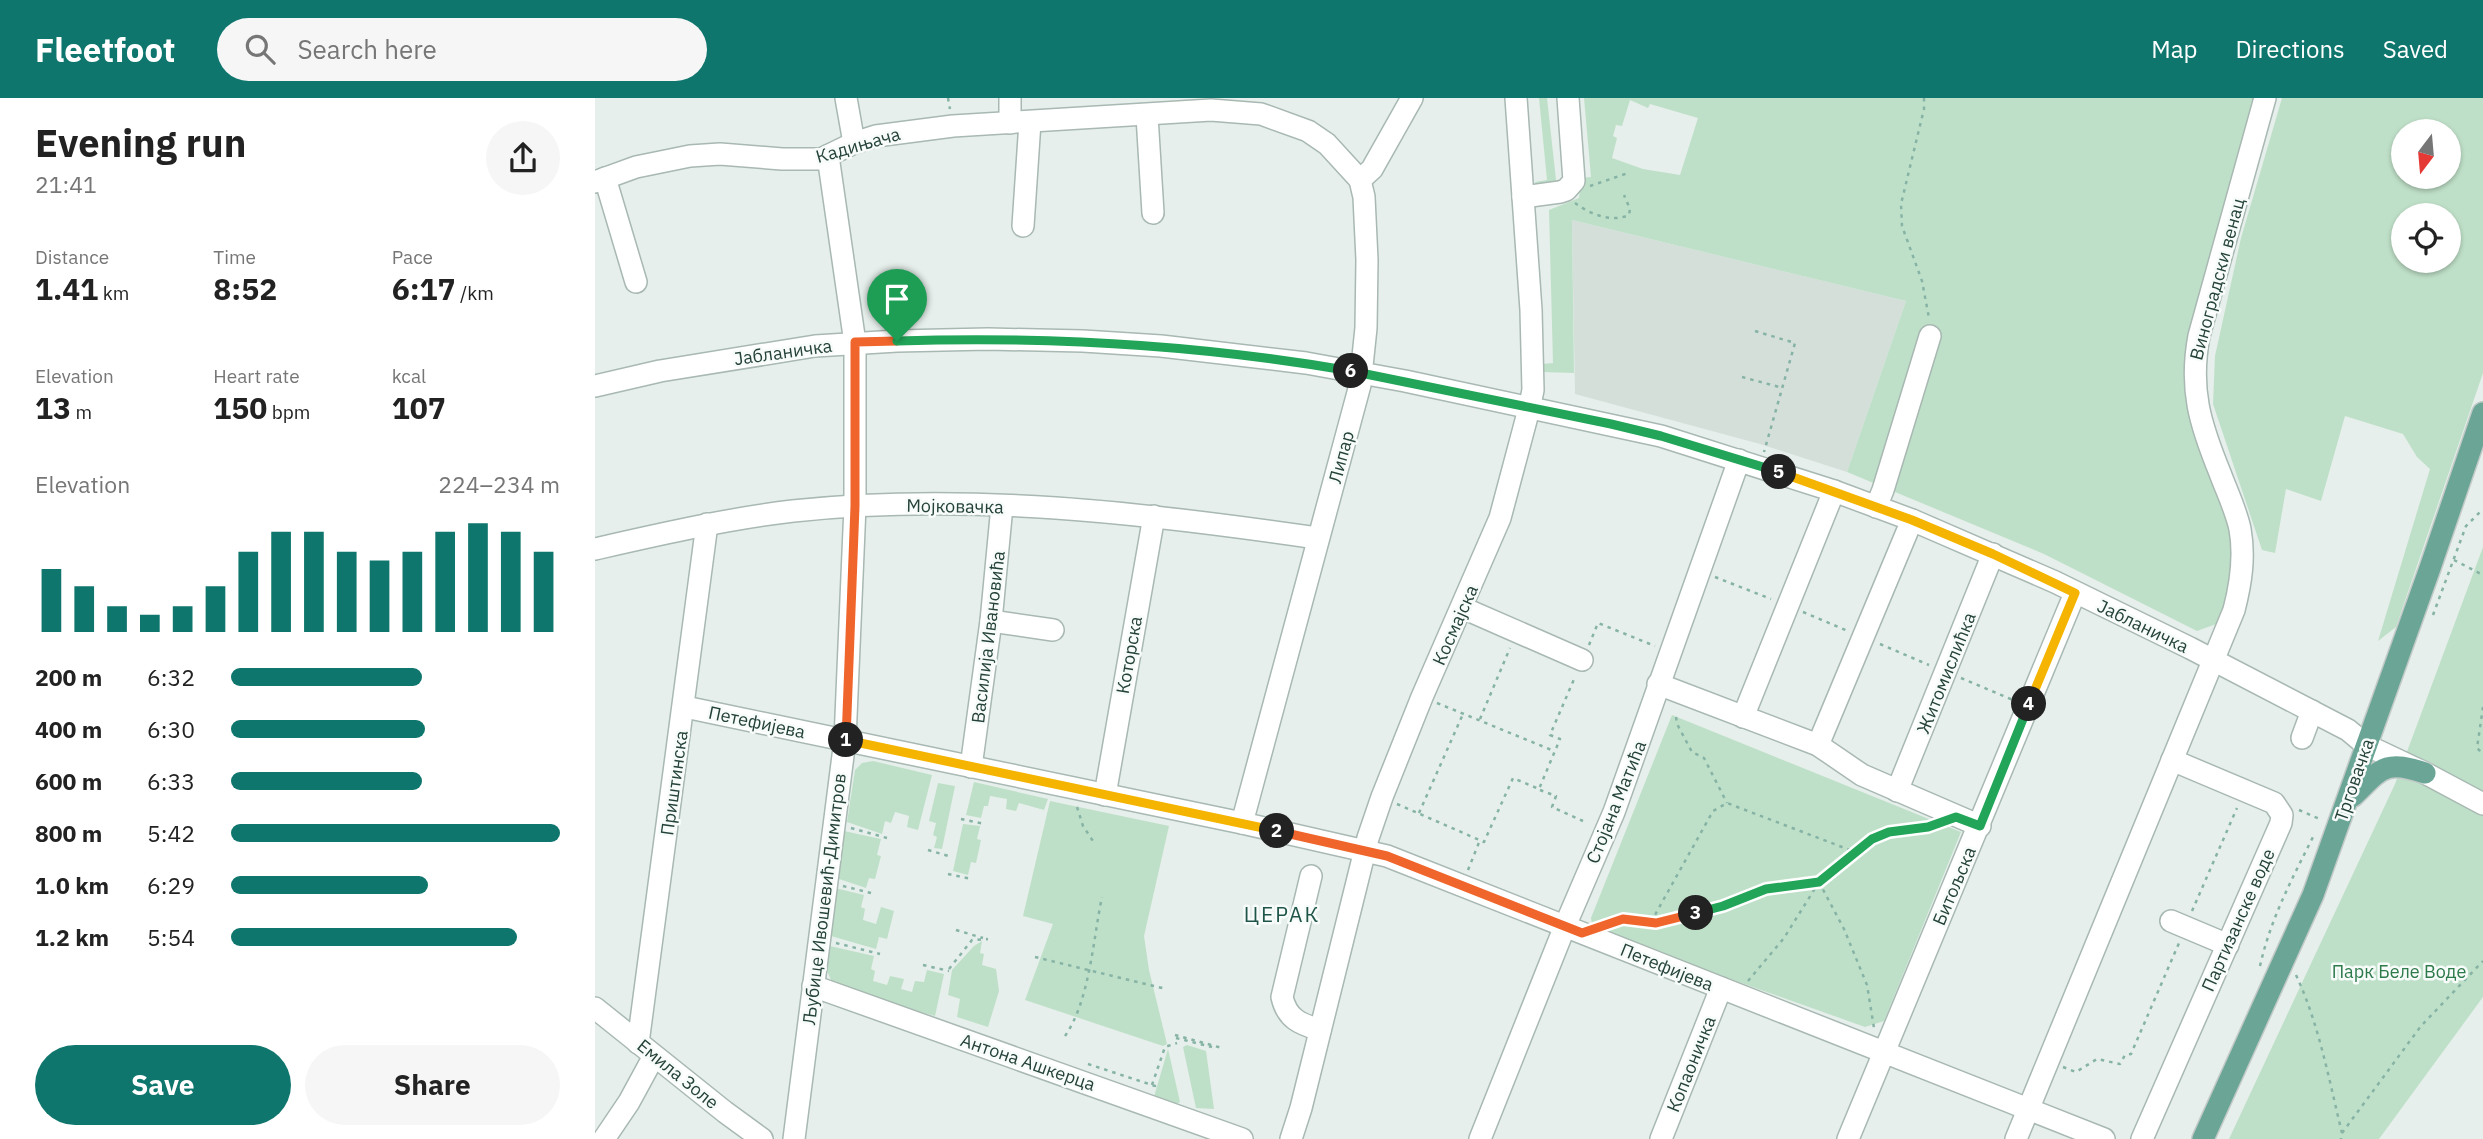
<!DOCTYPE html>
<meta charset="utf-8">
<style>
body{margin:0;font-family:"IBM Plex Sans",sans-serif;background:#f6f6f6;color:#222;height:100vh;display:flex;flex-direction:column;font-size:26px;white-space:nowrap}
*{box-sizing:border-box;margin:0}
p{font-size:23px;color:#767676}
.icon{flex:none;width:38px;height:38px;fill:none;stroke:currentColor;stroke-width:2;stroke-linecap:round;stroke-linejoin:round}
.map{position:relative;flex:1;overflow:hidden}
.drawer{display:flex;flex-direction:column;background:#fff;width:595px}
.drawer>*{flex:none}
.needle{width:46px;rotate:196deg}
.tools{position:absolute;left:1796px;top:21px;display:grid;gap:14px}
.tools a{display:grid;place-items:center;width:70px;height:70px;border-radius:50%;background:#fff;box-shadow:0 2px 5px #0004;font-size:35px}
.pin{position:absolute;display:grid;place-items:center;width:60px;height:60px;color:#fff;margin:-72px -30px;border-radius:50% 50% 50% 0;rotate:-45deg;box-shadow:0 0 7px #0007}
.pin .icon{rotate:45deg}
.km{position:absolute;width:35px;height:35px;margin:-18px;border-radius:50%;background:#222;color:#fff;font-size:19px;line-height:35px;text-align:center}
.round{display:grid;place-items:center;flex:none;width:74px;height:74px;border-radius:37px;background:#f6f6f6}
.summary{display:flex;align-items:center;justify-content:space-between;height:119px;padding:0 35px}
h1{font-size:38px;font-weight:700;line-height:52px}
.metrics{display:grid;grid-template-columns:repeat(3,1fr);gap:10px;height:119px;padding:7px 35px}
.metrics div{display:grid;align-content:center}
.metrics b{font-size:30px;font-weight:700}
.metrics small{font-size:19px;font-weight:400}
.metrics p{font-size:19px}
.chart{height:196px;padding:14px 35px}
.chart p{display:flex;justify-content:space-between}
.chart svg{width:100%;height:126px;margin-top:7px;stroke:#0f766e;stroke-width:6}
.action{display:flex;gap:14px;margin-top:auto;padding:14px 35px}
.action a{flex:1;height:80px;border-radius:42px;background:#0f766e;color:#fff;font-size:28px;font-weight:700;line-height:80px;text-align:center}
.action a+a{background:#f6f6f6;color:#222}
ul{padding:0 35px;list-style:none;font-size:23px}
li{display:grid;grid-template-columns:112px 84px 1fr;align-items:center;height:52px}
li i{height:18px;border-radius:9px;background:#0f766e}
header{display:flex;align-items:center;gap:42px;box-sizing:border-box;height:98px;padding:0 35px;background:#0f766e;color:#fff}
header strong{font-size:33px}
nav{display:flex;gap:38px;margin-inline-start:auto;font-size:24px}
.search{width:490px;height:63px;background:#f6f6f6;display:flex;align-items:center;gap:18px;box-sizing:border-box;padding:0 24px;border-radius:38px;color:#767676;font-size:26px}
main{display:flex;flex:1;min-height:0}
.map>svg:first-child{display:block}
.built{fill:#d4dfda}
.green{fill:#bfe0c8;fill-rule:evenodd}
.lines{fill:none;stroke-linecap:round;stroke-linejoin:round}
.minor-casing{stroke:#a8b8b2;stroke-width:24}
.major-casing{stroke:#c2cac8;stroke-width:24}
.path{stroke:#86b3a5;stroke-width:2.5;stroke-dasharray:3.5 5;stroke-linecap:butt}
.minor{stroke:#fff;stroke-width:21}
.major{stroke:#6aa596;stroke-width:21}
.split-1-casing{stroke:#fff;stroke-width:14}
.split-2-casing{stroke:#fff;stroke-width:14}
.split-3-casing{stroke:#fff;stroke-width:14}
.split-4-casing{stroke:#fff;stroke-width:14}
.split-5-casing{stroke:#fff;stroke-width:14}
.split-6-casing{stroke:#fff;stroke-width:14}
.split-7-casing{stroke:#fff;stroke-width:14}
.split-1{stroke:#f0652b;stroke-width:9}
.split-2{stroke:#f5b400;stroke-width:9}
.split-3{stroke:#f0652b;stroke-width:9}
.split-4{stroke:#22a559;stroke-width:9}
.split-5{stroke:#f5b400;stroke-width:9}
.split-6{stroke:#22a559;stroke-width:9}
.split-7{stroke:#22a559;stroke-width:9}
.labels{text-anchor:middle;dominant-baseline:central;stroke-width:5;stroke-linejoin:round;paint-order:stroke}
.street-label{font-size:18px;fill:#24423a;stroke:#f7fbf9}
.park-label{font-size:18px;fill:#2d7a4b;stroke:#f7fbf9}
.quarter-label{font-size:21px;letter-spacing:2px;fill:#1f5548;stroke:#f7fbf9}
</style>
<header>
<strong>Fleetfoot</strong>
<div class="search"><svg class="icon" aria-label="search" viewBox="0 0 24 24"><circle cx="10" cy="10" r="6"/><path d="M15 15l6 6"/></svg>Search here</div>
<nav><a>Map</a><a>Directions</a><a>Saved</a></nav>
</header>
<main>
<section class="drawer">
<div class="summary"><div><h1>Evening run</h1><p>21:41</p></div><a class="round"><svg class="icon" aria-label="share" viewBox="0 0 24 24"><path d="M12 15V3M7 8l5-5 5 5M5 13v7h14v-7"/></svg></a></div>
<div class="metrics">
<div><p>Distance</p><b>1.41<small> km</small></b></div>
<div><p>Time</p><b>8:52</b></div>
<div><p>Pace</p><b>6:17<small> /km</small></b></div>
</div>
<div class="metrics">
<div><p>Elevation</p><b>13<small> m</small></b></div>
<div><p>Heart rate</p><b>150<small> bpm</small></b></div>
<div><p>kcal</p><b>107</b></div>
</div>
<div class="chart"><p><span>Elevation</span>224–234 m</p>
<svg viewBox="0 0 160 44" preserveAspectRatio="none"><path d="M5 44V22M15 44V28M25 44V35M35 44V38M45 44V35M55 44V28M65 44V16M75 44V9M85 44V9M95 44V16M105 44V19M115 44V16M125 44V9M135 44V6M145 44V9M155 44V16"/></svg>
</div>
<ul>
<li><b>200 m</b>6:32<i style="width:58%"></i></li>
<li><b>400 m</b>6:30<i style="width:59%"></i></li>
<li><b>600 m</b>6:33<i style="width:58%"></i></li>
<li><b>800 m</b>5:42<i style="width:100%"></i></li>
<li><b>1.0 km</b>6:29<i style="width:60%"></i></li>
<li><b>1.2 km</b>5:54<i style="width:87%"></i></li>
</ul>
<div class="action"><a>Save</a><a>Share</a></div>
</section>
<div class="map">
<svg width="1888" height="1041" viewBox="0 0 1888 1041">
<rect width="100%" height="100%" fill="#e6efeb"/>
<path class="built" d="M977,122L1311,203L1252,374L1165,346L980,296Z"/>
<g class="green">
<path d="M944,0H952L961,82H967L961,87L942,89L940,84L952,82Z"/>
<path d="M989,0H1662L1596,231L1641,452L1638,491L1624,525L1602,533L1449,456L1252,374L1311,203L977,122L979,275L947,274V266L958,265L954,112L984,100L986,80L996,79ZM1035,2L1053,10L1055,6L1103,20L1085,77L1048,71L1017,60L1022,40L1018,38L1021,27L1027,28Z"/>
<path d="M1687,0H1888V275L1801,529L1783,543L1835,371L1822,359L1808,336L1750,318L1726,403L1691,391L1680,455L1667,452L1618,306L1620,258L1646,140ZM1808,33H1853V79H1808ZM1808,117H1853V163H1808Z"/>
<path d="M1888,449V899L1784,1041H1634L1800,686Z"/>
<path d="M1077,617L1366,734L1289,923L1270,929L998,832L996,820Z"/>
<path d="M278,663L337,677L323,732L312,729L314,718L300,714L296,725L290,723L287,736L252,724L260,672L267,665Z"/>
<path d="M379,684L453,701L449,712L424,705L421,713L411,711L412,701L395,698L393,708H389L386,720L371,717Z"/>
<path d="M343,685L360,688L347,751L339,750L342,739L338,737L341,725L334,723Z"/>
<path d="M455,703L574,728L549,838L554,872L572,946L568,948L430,902L458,826L428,818Z"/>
<path d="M368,726L385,728L382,741L386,742L381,765L376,764L373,777L358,773Z"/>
<path d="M249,733L286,741L282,757L286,758L280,781L274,780L271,790L244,781Z"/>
<path d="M240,790L269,797L266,809L270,811L268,822L281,826L286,809L299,813L292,841L284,839L281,851L236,838Z"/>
<path d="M387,843L385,855L389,856L387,867L401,871L404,893L393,929L362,919L365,901L353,897L357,872L379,848Z"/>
<path d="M235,848L279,858L276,871L280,873L278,883L292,887L295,878L309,881L306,891L317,894L320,883L329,884L332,872L349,876L340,918L290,904L237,884L232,873Z"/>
<path d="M592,947L611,953L619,1011L601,1010L588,949Z"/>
<path d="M573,951L585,1004L578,1008L558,1002Z"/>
</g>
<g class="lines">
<g class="minor-casing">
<g id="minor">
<path d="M251,0L259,45"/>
<path d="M415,0V25"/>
<path d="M552,18L558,115"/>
<path d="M10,80L41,184"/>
<path d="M765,82L777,71L817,0"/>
<path d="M0,84L41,69L95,58L125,56L187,61H226L259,45L281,38L358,28L616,12L666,16L713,33L732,46L765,82L769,99L772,162L771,230L765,287L647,725"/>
<path d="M928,99L965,94L971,92L979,83L973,0"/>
<path d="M428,128L435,24"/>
<path d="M0,288L65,273L220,248L302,243L393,241L488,243L566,248L711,265L810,283L1066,338L1239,393L1317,422L1460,484L1595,550L1753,632L1771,647L1830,675L1888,706"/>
<path d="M1281,409L1288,392L1335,238"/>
<path d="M0,451C66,436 131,421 198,413C372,394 550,415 722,440"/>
<path d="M868,510L987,562"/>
<path d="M396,523L458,532"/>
<path d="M1063,586L1223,647L1267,677L1385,728"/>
<path d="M90,609L647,725L792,758L1509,1041"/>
<path d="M1148,619L1239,393"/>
<path d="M1707,640L1717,613"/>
<path d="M1223,647L1317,422"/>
<path d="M376,669L396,523L407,408"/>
<path d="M1302,693L1398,456"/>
<path d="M510,697L559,418"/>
<path d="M716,778L687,899C692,921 705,926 725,932"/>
<path d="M1576,823L1633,847"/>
<path d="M218,888L647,1041"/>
<path d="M0,910L130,1014L167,1041"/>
<path d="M43,945L112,426"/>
<path d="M9,1041L34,1004L59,958"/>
<path d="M199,1041L250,642L260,408V245L233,58"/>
<path d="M696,1041L706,1010L773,740L787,699L827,599L905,420L934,311L938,292L936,212L921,0"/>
<path d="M885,1041L970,828L1019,714L1144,362"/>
<path d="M1066,1041L1126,890"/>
<path d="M1253,1041L1480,495"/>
<path d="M1421,1041L1639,512C1646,485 1650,459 1645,431C1641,412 1632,394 1625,375C1605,326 1594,291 1604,238L1670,0"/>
<path d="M1547,1041L1686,725L1687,717L1679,705L1577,662"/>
</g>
</g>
<g class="major-casing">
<g id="major">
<path d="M1758,698C1786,671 1789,661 1830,675"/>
<path d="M1608,1041L1718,797L1835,470L1888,315"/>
</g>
</g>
<g class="path">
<path d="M353,0L355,11"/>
<path d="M1329,0V11L1306,106L1307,128L1327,183L1334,220"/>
<path d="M995,88L1033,75"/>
<path d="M980,105C995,116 1016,125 1034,117L1035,111L1029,97"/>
<path d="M1160,233L1200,245L1169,354"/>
<path d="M1147,279L1188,290"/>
<path d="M1859,462L1888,477"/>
<path d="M1120,479L1176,501"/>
<path d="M1208,514L1253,533"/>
<path d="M1838,517L1871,428L1888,411"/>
<path d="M1285,546L1334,567"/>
<path d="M994,547L1003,525L1060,548"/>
<path d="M1366,580L1418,602"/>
<path d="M842,605L959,653"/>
<path d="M1888,609L1882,650L1888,656"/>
<path d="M1081,619L1082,626L1097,654L1109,660L1132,705"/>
<path d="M885,621L915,550"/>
<path d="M945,692L961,698L957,709L988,723"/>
<path d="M802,706L889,744L918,680L944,691L965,641L955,637L980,579"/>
<path d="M482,709L488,728L500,746"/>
<path d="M1704,712L1727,722"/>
<path d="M824,715L868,616"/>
<path d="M366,721L390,726"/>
<path d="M256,730L292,740"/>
<path d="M333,752L357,759"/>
<path d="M873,772L885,742"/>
<path d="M353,776L377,781"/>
<path d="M1224,784L1249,831L1272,887L1279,930"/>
<path d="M248,788L276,795"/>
<path d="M1597,813L1642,710"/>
<path d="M1056,824L1118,713L1132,705L1260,754"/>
<path d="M1014,826L1028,821L1061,825L1128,808L1171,791L1224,784"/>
<path d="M361,832L388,840"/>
<path d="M241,845L285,856"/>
<path d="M440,859L571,891"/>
<path d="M328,867L354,873"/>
<path d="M1665,868C1676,819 1698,779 1720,735"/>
<path d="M354,871L377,842L393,841"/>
<path d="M1701,877C1724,926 1734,982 1747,1035L1746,1041"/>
<path d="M1153,883L1189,840L1224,784L1277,741L1294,734L1337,728"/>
<path d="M580,937L627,950"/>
<path d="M470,938C495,902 498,841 507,799"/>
<path d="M581,940L617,949"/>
<path d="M493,966L557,987L560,988L559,991"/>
<path d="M1468,969L1481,974L1502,961L1525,966L1530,957L1536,956L1584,845"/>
<path d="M557,987L570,949L582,945"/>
<path d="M1747,1035L1826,928L1888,863"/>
</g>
<use href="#minor" class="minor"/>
<use href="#major" class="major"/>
</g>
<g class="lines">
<g class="split-1-casing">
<path id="split-1" d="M251,642L260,408V244L302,243"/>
</g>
<g class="split-2-casing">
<path id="split-2" d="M251,642L682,733"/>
</g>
<g class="split-3-casing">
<path id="split-3" d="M682,733L792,758L987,835L1028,821L1061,825L1101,815"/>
</g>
<g class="split-4-casing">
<path id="split-4" d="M1101,815L1128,808L1171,791L1224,784L1277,741L1294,734L1333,729L1361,719L1385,728L1434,606"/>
</g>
<g class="split-5-casing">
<path id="split-5" d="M1184,374L1317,422L1398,456L1480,495L1434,606"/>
</g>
<g class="split-6-casing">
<path id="split-6" d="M756,273L1016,326L1066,338L1184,374"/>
</g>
<g class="split-7-casing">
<path id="split-7" d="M302,243C454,238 606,247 756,273"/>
</g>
<use href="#split-1" class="split-1"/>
<use href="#split-2" class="split-2"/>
<use href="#split-3" class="split-3"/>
<use href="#split-4" class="split-4"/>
<use href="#split-5" class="split-5"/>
<use href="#split-6" class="split-6"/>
<use href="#split-7" class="split-7"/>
</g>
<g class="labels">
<g class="street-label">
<text transform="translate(263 47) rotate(-16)">Кадињача</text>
<text transform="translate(1622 181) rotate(-75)">Виноградски венац</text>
<text transform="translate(188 254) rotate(-8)">Јабланичка</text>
<text transform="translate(746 359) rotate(-75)">Липар</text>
<text transform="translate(360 408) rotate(1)">Мојковачка</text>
<text transform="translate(860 527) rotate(-66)">Космајска</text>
<text transform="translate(1548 528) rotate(26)">Јабланичка</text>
<text transform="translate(393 539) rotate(-83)">Василија Ивановића</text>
<text transform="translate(534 557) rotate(-80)">Которска</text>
<text transform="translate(1351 575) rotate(-68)">Житомислићка</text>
<text transform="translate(162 624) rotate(12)">Петефијева</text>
<text transform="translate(1759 682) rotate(-71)">Трговачка</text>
<text transform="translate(79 685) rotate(-82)">Приштинска</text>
<text transform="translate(1021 704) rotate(-68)">Стојана Матића</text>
<text transform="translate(1359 788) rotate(-67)">Битољска</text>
<text transform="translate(229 801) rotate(-83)">Љубице Ивошевић-Димитров</text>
<text transform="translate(1643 822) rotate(-66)">Партизанске воде</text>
<text transform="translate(1072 869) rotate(22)">Петефијева</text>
<text transform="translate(433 964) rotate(19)">Антона Ашкерца</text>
<text transform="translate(1096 966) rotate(-68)">Копаоничка</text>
<text transform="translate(83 976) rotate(39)">Емила Золе</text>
</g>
<g class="park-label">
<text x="1804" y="873">Парк Беле Воде</text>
</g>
<g class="quarter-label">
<text x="687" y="816">ЦЕРАК</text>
</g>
</g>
</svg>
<div class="tools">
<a><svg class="needle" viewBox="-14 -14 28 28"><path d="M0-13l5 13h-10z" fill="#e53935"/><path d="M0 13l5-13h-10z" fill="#767676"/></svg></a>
<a><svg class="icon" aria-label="locate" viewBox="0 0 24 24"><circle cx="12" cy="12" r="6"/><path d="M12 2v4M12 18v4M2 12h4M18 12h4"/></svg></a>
</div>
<div class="pin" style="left:302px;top:243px;background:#1e9e55"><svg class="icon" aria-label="arrive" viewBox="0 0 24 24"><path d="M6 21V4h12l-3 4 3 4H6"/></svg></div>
<b class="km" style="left:251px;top:642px">1</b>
<b class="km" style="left:682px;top:733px">2</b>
<b class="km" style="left:1101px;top:815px">3</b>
<b class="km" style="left:1434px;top:606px">4</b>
<b class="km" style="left:1184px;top:374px">5</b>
<b class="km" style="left:756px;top:273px">6</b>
</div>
</main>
